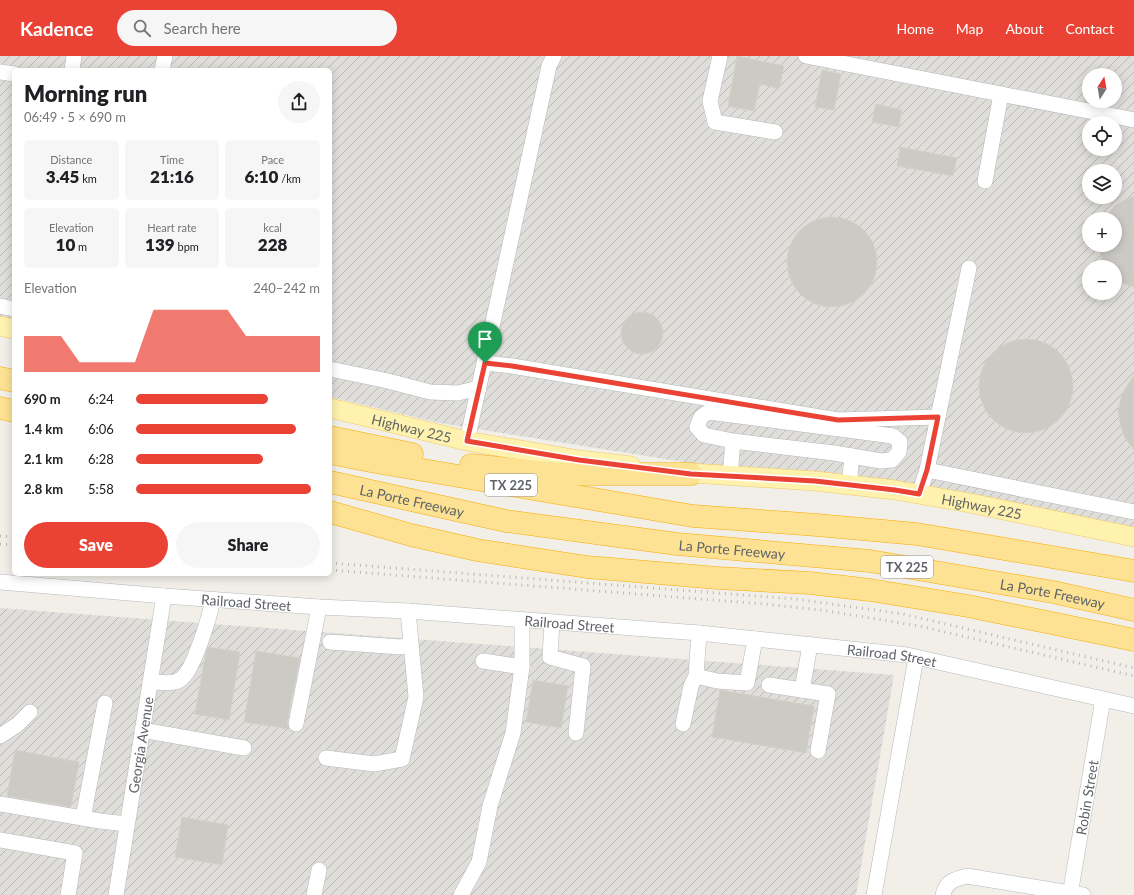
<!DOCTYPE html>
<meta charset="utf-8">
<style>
body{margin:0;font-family:Lato,sans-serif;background:#f6f6f6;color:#202124;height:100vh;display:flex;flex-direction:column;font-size:15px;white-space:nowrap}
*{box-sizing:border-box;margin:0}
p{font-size:13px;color:#757577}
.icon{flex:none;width:22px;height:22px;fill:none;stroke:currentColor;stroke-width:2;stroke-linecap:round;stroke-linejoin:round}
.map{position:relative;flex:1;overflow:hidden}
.panel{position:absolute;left:12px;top:12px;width:320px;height:508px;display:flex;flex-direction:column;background:#fff;border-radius:6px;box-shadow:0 2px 10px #0003}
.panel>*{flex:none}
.needle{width:26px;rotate:11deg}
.tools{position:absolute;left:1082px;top:12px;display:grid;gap:8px}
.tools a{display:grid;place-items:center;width:40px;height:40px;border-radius:50%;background:#fff;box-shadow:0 2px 10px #0003;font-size:20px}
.pin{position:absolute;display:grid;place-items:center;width:34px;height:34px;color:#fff;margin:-41px -17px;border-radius:50% 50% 50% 0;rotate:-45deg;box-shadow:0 0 4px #0007}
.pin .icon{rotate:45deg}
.round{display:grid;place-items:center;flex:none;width:42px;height:42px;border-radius:21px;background:#f6f6f6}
.summary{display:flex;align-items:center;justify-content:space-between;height:68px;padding:0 12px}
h1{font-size:22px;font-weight:800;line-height:30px}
.figures{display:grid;grid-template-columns:repeat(3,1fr);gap:6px;height:68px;padding:4px 12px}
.figures div{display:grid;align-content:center;border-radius:6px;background:#f6f6f6;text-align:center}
.figures b{font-size:17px;font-weight:800}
.figures small{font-size:11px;font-weight:400}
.figures p{font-size:11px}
.chart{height:112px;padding:8px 12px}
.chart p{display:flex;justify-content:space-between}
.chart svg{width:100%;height:72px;margin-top:4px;fill:#ea4335;opacity:.7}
.button{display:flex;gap:8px;margin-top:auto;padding:8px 12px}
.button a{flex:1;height:46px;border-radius:24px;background:#ea4335;color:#fff;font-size:16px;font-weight:800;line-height:46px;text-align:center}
.button a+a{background:#f6f6f6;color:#202124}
ul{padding:0 12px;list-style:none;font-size:13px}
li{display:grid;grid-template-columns:64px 48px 1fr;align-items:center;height:30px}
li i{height:10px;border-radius:5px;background:#ea4335}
header{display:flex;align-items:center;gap:24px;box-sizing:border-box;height:56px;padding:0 20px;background:#ea4335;color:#fff}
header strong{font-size:19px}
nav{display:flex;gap:22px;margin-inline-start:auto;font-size:14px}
.search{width:280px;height:36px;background:#f6f6f6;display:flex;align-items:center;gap:10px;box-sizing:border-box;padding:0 14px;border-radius:22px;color:#757577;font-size:15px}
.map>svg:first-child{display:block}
.industrial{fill:url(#industrial-furrows);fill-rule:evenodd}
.building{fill:#cccac5;stroke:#d6d1c6}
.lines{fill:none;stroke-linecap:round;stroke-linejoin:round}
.minor-casing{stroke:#b5b8bc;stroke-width:16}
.major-casing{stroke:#f2c960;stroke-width:20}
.highway-casing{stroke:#f9ab00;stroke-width:23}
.minor{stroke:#fff;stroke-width:15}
.major{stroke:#fff2af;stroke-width:19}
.highway{stroke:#fde293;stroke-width:22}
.rail{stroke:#b6b7b8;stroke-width:3;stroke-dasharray:1 5;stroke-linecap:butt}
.route-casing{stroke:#fff;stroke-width:8}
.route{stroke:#ea4335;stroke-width:5}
.labels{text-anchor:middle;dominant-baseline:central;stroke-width:3.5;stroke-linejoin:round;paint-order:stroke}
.shield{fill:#fff;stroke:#8f9295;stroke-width:1}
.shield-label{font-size:13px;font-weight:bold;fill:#5f6368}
.street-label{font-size:14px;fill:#5f6368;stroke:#fff}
</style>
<header>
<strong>Kadence</strong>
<div class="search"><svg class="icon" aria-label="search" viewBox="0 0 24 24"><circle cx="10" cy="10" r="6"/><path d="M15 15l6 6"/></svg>Search here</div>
<nav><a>Home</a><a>Map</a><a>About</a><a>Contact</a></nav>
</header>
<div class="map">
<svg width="1134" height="839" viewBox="0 0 1134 839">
<defs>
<pattern id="industrial-furrows" width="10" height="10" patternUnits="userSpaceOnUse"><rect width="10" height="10" fill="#e0deda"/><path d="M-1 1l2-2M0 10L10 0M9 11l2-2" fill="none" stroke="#b9b8b5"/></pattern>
</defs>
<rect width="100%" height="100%" fill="#f1efe8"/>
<g class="industrial">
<path d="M0,0H1134V478L440,367L330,341V14H14V268L0,264ZM1089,19H1115V45H1089ZM1089,67H1115V93H1089ZM1089,115H1115V141H1089ZM1089,163H1115V189H1089ZM1089,211H1115V237H1089Z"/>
<path d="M0,552L894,619L856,839H0Z"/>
</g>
<g class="building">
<path d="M737,0L784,10L779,33L760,28L754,55L728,50Z"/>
<path d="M822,14L841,18L834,54L815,51Z"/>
<path d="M876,48L902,54L899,71L872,66Z"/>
<path d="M900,91L957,102L953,120L897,110Z"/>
<path d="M1134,140V231L1122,227L1115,222V211H1105L1101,201L1098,189H1115V163H1103L1115,150L1125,144Z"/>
<circle cx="832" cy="206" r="45"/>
<circle cx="642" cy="277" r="21"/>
<circle cx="1026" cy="330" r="47"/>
<path d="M1134,319V394L1125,382L1121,371L1118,355L1122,338Z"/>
<path d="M208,591L240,596L229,664L195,658L205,601Z"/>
<path d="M256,595L300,602L287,666L289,673L244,666Z"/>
<path d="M533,624L568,630L561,672L526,666Z"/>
<path d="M720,634L814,650L806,697L712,681Z"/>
<path d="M15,694L79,706L71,751L7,740Z"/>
<path d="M182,761L228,769L222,809L175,801Z"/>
</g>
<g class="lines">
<g class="minor-casing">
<g id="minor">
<path d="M720,0L710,45L715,66L775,76"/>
<path d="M806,0L1134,64"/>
<path d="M72,14L74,0"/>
<path d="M162,14L165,0"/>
<path d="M0,16L14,18"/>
<path d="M985,125L1001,38"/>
<path d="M0,250L14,253"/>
<path d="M485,307L512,310L838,364L938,361"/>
<path d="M330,313L388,325L430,336L458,337L479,332"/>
<path d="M467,385L549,10L554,0"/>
<path d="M927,414L1134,456"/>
<path d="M730,420L733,385L704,379L697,371L701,361L708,356L893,380L900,386L899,396L892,404L881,405L834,397L733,385"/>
<path d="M849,429L852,400"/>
<path d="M919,438L927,414L969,212"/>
<path id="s1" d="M0,526L164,540L319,551L408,555L699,577L907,599L1134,650"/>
<path d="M552,566L550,601L583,610L576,677"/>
<path d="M330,586L401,591L410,588"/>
<path d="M483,605L522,611"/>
<path d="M696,620L717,625L747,627L755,583"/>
<path d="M150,626C159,626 174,629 181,623C194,614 210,559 213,543"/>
<path d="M769,629L828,638L818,695"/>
<path d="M802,634L810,589"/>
<path d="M296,668L319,551"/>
<path d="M683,668L691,630L696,620L699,577"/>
<path d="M142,674L244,692"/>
<path d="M0,680L17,669L30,656"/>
<path d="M326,702L374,708L402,703L416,641L408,555"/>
<path d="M0,748L100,765L127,768"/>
<path d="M83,762L105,647"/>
<path d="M0,784L75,797L68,839"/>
<path id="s2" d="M116,839L164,540"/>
<path d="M314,839L319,814"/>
<path d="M461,839L479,806L490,750L513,677L522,611V564"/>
<path d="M874,839L916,602"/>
<path d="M943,839C946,825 955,823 967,820L1083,839"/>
<path id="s3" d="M1070,839L1103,643"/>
</g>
</g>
<g class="major-casing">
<g id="major">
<path d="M0,270L14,273"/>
<path id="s4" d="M330,352L467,385L579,404L631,410"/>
<path id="s5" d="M677,416L815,425L895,434L970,447L1134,481"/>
</g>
</g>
<g class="highway-casing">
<g id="highway">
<path d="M0,322L14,325"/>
<path d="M0,352L14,355"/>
<path d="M330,381L412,398"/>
<path d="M330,397L376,406L693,460L817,469L917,478L1134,515"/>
<path d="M471,409L556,418H691"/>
<path id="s6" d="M330,426L506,465L677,488L870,505L1053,536L1134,554"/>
<path d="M330,456L411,479L477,494L587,511L718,522L810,527L870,534L968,550L1134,584"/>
</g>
</g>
<use href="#minor" class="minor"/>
<use href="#major" class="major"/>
<use href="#highway" class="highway"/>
<g class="rail">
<path d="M0,480L14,481"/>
<path d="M0,488L14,489"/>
<path d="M330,507L795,543L903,558L1134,612"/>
<path d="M330,514L764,548L821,554L919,570L1134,620"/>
</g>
</g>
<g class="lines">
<g class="route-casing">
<path id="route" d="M485,307L512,310L838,364L938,361L927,414L919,438L895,434L815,425L691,418L579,404L467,385Z"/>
</g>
<use href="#route" class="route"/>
</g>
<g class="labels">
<g class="shield">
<rect x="485" y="418" width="52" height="22" rx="3"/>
<rect x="881" y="500" width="52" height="22" rx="3"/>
</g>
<g class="shield-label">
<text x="511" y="429">TX 225</text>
<text x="907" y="511">TX 225</text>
</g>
<g class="street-label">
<text stroke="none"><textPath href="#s4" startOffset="84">Highway 225</textPath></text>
<text stroke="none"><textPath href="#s6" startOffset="84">La Porte Freeway</textPath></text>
<text stroke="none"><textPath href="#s5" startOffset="307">Highway 225</textPath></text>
<text stroke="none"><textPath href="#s6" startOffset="408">La Porte Freeway</textPath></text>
<text stroke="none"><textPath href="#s6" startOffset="732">La Porte Freeway</textPath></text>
<text stroke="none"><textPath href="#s1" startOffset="247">Railroad Street</textPath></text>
<text stroke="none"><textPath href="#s1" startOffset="571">Railroad Street</textPath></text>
<text stroke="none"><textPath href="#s1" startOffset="895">Railroad Street</textPath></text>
<text stroke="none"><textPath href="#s2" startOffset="152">Georgia Avenue</textPath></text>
<text stroke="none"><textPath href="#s3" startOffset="99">Robin Street</textPath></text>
</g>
</g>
</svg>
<div class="tools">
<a><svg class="needle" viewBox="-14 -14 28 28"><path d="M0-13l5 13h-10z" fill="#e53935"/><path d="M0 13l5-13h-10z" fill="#757577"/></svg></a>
<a><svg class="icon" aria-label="locate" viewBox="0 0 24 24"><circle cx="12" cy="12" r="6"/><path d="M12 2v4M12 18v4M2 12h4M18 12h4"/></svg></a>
<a><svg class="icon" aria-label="layers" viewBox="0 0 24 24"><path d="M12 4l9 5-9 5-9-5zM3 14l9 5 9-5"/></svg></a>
<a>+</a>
<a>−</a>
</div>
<div class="pin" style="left:485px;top:307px;background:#1e9e55"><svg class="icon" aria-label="arrive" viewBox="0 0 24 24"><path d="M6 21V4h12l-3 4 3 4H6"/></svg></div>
<section class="panel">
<div class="summary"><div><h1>Morning run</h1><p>06:49 · 5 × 690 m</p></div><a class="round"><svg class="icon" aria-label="share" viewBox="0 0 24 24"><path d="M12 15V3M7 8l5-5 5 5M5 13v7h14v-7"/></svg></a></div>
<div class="figures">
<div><p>Distance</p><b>3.45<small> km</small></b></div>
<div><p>Time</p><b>21:16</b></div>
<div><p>Pace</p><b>6:10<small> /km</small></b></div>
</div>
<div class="figures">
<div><p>Elevation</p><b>10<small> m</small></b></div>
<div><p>Heart rate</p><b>139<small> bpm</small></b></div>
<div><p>kcal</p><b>228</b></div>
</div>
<div class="chart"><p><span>Elevation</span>240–242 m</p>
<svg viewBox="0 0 160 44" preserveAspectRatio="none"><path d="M0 44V22L10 22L20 22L30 38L40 38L50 38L60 38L70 6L80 6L90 6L100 6L110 6L120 22L130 22L140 22L150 22L160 22V44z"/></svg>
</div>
<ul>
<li><b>690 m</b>6:24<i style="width:72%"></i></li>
<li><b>1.4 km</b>6:06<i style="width:87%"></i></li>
<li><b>2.1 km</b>6:28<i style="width:69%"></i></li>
<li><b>2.8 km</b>5:58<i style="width:95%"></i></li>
</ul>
<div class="button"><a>Save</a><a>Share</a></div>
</section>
</div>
